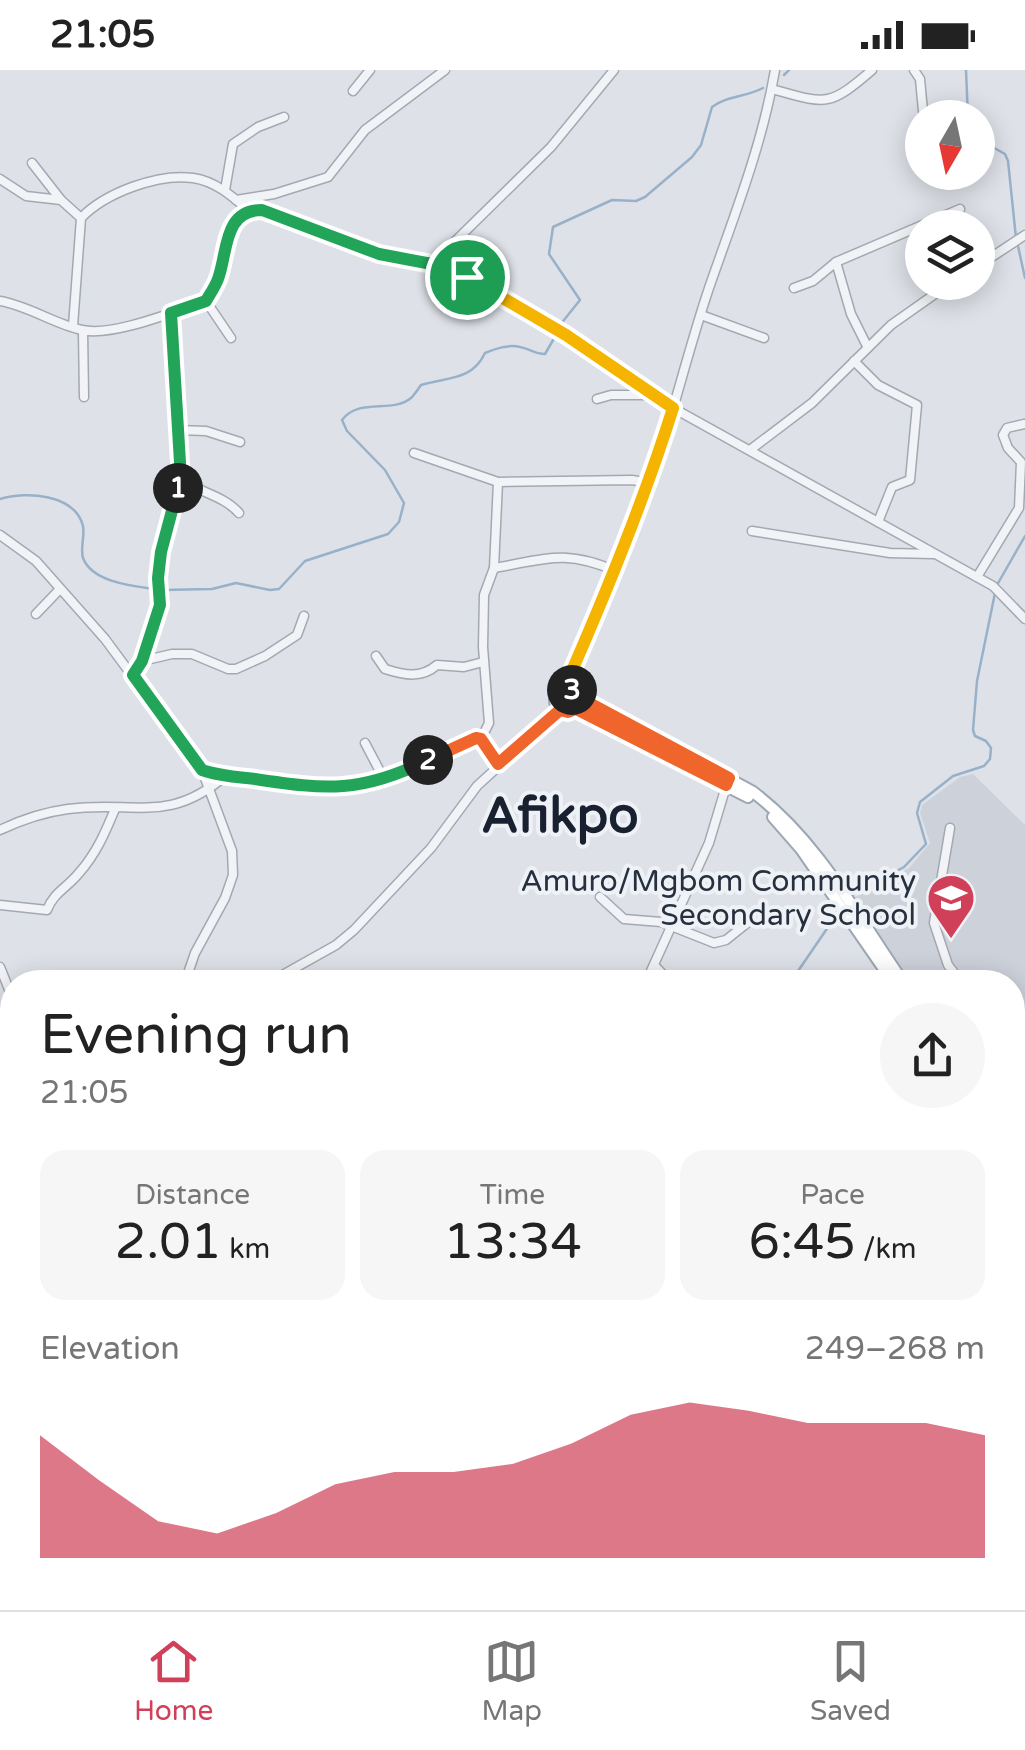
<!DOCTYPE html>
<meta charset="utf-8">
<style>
body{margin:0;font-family:"Varela Round",sans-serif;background:#f6f6f6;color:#222;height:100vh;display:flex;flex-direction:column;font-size:38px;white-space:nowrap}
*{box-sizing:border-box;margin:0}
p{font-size:32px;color:#767676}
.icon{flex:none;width:55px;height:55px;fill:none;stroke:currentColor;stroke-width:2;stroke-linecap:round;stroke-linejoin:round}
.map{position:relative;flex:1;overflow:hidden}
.panel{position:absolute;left:0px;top:900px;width:1025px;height:640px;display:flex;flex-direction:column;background:#fff;border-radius:40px 40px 0 0;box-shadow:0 5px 25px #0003}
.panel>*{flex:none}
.needle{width:65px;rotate:189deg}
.fabs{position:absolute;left:905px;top:30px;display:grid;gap:20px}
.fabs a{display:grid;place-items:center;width:90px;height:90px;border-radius:50%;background:#fff;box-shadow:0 5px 25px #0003;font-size:50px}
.pin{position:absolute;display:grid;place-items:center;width:85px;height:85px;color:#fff;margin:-42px;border:5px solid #fff;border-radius:50%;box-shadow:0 2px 10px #0007}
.km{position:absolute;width:50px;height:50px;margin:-25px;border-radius:50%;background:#222;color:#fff;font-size:28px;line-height:50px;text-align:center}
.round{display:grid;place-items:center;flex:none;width:105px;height:105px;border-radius:52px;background:#f6f6f6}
.head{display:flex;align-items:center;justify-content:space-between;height:170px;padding:0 40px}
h1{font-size:55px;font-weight:600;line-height:75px}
.stats{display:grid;grid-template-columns:repeat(3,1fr);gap:15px;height:170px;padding:10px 40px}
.stats div{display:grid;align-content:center;border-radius:25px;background:#f6f6f6;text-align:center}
.stats b{font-size:50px;font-weight:600}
.stats small{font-size:28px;font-weight:400}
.stats p{font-size:28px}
.chart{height:280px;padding:20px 40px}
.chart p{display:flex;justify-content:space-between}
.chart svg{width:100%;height:180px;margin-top:10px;fill:#d04058;opacity:.7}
.status{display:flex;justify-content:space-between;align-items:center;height:70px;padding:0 50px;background:#fff;direction:ltr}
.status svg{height:28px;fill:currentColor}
.tab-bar{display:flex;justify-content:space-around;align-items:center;height:140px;border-top:2px solid #e0e0e0;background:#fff;font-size:28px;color:#767676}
.tab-bar a{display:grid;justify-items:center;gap:5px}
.tab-bar .selected{color:#d04058}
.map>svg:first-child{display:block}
.built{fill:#ccd1da}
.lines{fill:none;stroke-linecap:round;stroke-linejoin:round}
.stream{stroke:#98b1c9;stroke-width:2.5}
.minor-casing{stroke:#a3a9b2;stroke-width:11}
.major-casing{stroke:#9da7b4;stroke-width:14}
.minor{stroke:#f1f3f6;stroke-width:8}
.major{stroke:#fff;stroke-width:10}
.split-1-casing{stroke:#fff;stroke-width:20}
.split-2-casing{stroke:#fff;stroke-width:20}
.split-3-casing{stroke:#fff;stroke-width:20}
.split-4-casing{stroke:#fff;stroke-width:20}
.split-1{stroke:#22a559;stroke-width:12}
.split-2{stroke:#22a559;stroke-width:12}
.split-3{stroke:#f0652b;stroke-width:12}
.split-4{stroke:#f5b400;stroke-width:12}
.labels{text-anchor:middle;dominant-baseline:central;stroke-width:8;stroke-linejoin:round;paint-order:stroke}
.poi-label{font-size:30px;fill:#27303f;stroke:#eef1f6;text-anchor:end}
.town-label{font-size:50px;font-weight:bold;fill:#192130;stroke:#eef1f6}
</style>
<div class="status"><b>21:05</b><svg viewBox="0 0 49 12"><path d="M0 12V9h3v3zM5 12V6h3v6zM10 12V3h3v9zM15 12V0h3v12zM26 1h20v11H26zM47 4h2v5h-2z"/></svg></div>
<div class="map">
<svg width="1025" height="1540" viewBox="0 0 1025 1540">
<rect width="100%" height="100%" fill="#dee2e8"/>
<path class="built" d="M973,704L1025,755V1010L1013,1012L1012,912H905L850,830L909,798L930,773L920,743L922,735L960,707Z"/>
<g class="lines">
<g class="stream">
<path d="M966,0L968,48"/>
<path d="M784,5L789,0"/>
<path d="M978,69L1005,84L1008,91L1016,168"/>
<path d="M1018,176L1025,208"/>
<path d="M560,255L580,230L549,184L553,157L612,130L636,131L645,127L692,87L701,75L712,37C726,26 746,27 763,18"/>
<path d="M0,429C26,421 75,424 83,456C85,466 80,478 83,488C92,512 132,516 154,519"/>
<path d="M997,515L1025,466"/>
<path d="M162,520L212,519L236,513L270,520L279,519L305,491L388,464L399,452L404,433L385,400L347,361L342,350C359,327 392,344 411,328C415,324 418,319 421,315C447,307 472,311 485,283C495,279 508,274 520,277C531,279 534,284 545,284L556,265"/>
<path d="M852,825L904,797L926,774L917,743L920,732L953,706L984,696L990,689L991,678L986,671L975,666L973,660L977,611L995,523"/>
<path d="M797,912L796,904L837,844"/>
<path d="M647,1528L648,1540"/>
</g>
<g class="minor-casing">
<g id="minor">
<path d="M914,0L920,9L923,41"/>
<path d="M772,19C826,34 828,38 872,0"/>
<path d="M353,21L370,0"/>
<path d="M32,93L61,130"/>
<path d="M0,109L26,126L61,130L81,148"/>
<path d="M225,120L233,74L258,57L284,47"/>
<path d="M236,130L274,124L328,107L365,60L445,0"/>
<path d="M836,192L851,244L867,276"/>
<path d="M432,194L551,77L614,0"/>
<path d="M978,196L1025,165"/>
<path d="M794,218L813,211L836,192L960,139"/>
<path d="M0,231C29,236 54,254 82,260C113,267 175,241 206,231L217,210L231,161L248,140L262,141L379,184L432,194L467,207L566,265L673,338L993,516L1025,549"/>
<path d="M206,231L231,268"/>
<path d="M701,245L764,268"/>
<path d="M73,256L81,148C105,123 158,103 193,108C215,111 232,126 248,140"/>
<path d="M83,261L84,327"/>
<path d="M854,291L878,315L917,335L910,410L892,417L878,452"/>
<path d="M597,329L611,325H654"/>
<path d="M177,360L206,361L240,372"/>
<path d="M750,380L812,333L891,255L952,212"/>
<path d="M414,383L498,412L632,410L650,413"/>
<path d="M181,409C200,423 223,425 239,443"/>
<path d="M752,461L890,483L933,484"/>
<path d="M0,465L36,491L105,569L202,700L232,781L233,805L225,828L195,883L185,912"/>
<path d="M494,498C547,489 564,479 616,501"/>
<path d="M977,507L1019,438L1021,392L1008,378L1003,365L1007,358L1024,354"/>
<path d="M36,544L60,519"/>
<path d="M376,586L385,599C404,605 421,609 437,595L464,597L483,592"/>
<path d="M142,591L160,535L158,508L161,482L181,409L171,243"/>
<path d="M133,605L142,591L172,584H192L228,599H236L265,586L297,565L304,546"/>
<path d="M564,619C594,551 624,484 649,415C672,350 687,283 709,218C734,146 762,76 775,0"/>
<path d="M481,669L489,653L483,577L484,525L494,498L498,412"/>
<path d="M365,673L384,709"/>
<path d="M202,700C237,713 342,725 377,712C410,700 442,676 476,668L481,669L499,694"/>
<path d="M950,758L934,853L948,895L961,912"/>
<path d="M0,760C21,750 45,742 68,739C133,730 168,755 225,706"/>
<path d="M600,827L624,849L661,852L714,873L726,870L751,850"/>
<path d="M0,835L47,840C53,823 68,817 79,803C96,784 105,763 115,739"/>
<path d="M654,895L670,912"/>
<path d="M0,897L12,927"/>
<path d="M270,912L336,875L354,860L431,778L477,716L560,640"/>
<path d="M646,912L709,773L727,713"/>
<path d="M0,1103L12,1109"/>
<path d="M0,1250L12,1274"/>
<path d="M1012,1411L1025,1402"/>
<path d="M0,1430L12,1354"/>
<path d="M0,1494L12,1518"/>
<path d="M1012,1501L1025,1502"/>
<path d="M20,1528L33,1540"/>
<path d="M226,1528L239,1540"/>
<path d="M518,1528L530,1540"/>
<path d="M116,1540L117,1528"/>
<path d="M289,1540L302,1528"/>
<path d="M465,1540L474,1528"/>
<path d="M752,1540V1528"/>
<path d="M986,1540L987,1528"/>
</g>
</g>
<g class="major-casing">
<g id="major">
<circle cx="567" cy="630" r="12"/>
<path d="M578,627L753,722C817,770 858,847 903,912"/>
<path d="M575,639L748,727"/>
<path d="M773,747L801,779L893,912"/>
<path d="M1012,1069L1022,1088L1025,1087"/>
<path d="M1012,1157L1021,1109"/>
<path d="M1012,1208L1025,1225"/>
<path d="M1012,1221L1025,1234"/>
</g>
</g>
<use href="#minor" class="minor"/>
<use href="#major" class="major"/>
</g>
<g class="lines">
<g class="split-1-casing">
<path id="split-1" d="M178,418L181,409L171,243L206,231C210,224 215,217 218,209C228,182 223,140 262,140L379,184L432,194L467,207"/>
</g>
<g class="split-2-casing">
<path id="split-2" d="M178,418L161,482L158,508L160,535L142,591L133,605L202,700C219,706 237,707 255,709C327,720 361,723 428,690"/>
</g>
<g class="split-3-casing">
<path id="split-3" d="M428,690L476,668L481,669L498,694L560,640L568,642L576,639L726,715L729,708L578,627L572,620"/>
</g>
<g class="split-4-casing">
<path id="split-4" d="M467,207L566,265L673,338C643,434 605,526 564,619L572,620"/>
</g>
<use href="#split-1" class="split-1"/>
<use href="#split-2" class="split-2"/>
<use href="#split-3" class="split-3"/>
<use href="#split-4" class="split-4"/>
</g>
<defs>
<g id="school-pin" transform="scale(2.5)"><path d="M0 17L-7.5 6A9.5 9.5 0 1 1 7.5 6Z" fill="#d04058" stroke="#eef1f6"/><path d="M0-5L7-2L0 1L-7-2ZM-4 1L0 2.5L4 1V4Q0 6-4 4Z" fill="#fff"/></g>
</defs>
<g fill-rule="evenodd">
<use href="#school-pin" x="951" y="828"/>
</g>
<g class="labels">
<g class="poi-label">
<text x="916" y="811">Amuro/Mgbom Community<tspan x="916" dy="34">Secondary School</tspan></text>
</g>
<g class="town-label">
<text x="560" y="746">Afikpo</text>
</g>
</g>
</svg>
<div class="fabs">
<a><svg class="needle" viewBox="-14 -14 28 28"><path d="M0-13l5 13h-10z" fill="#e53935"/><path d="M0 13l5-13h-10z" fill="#767676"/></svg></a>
<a><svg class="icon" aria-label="layers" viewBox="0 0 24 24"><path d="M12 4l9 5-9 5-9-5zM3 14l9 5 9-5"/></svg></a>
</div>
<div class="pin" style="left:467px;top:207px;background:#1e9e55"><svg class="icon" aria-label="arrive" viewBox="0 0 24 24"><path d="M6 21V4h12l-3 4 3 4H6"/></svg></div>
<b class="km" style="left:178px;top:418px">1</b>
<b class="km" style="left:428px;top:690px">2</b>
<b class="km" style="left:572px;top:620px">3</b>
<section class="panel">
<div class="head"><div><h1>Evening run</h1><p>21:05</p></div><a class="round"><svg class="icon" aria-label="share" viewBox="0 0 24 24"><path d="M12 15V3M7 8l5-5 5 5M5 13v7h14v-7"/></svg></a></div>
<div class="stats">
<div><p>Distance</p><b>2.01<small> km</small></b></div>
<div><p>Time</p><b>13:34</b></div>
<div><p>Pace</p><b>6:45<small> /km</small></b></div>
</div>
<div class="chart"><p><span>Elevation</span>249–268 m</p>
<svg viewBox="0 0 160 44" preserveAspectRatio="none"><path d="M0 44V14L10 25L20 35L30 38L40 33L50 26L60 23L70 23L80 21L90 16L100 9L110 6L120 8L130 11L140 11L150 11L160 14V44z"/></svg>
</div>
</section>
</div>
<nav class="tab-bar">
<a class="selected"><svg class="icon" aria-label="home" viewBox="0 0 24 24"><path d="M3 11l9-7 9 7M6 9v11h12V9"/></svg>Home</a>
<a><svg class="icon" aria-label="map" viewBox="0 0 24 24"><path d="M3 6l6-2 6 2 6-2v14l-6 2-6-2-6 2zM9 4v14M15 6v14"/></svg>Map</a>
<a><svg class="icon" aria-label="saved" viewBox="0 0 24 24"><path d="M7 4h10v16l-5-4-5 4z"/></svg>Saved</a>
</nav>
